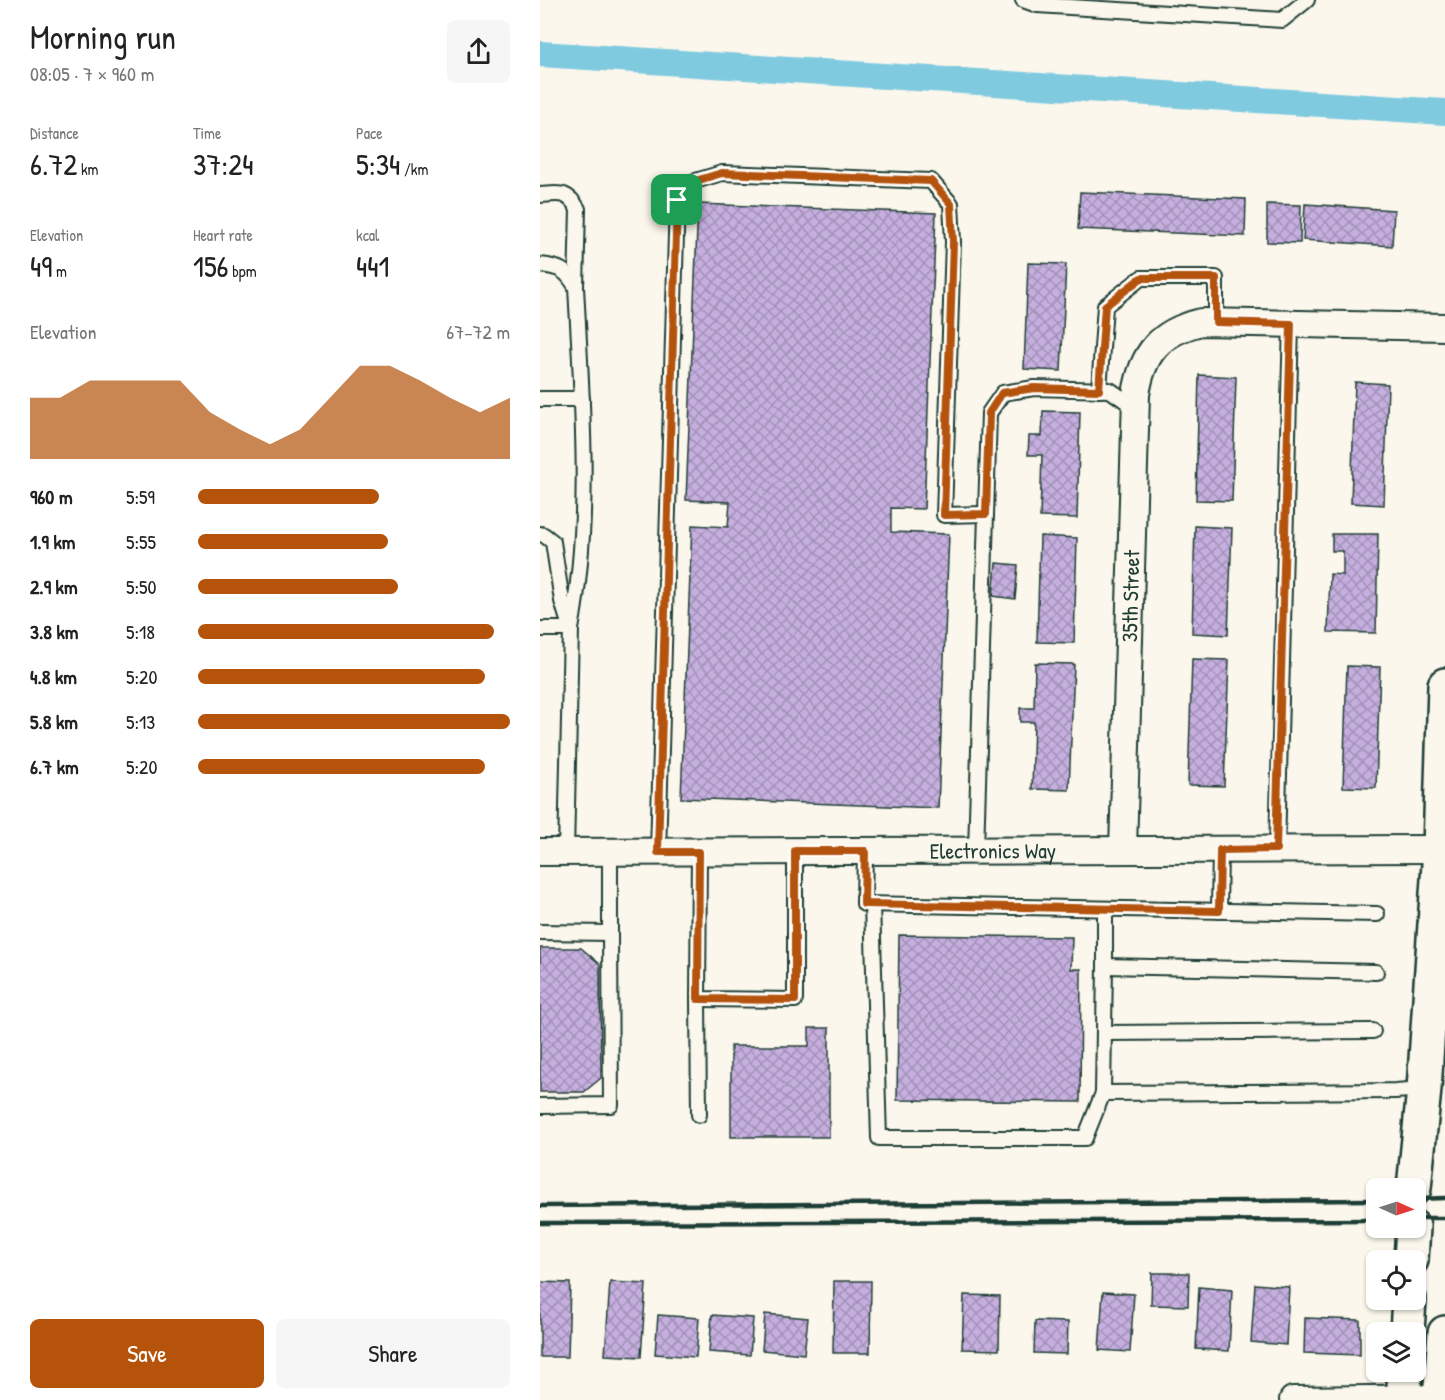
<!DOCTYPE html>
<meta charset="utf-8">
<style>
body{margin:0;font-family:"Patrick Hand",sans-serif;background:#f6f6f6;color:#222;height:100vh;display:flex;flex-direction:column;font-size:22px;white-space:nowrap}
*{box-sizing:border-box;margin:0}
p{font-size:20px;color:#767676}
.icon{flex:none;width:33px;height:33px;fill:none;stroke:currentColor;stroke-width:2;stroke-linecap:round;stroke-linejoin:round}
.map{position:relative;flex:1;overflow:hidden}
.panel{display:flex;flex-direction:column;background:#fff;width:540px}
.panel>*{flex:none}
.needle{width:39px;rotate:93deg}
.fabs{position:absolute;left:826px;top:1178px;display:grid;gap:12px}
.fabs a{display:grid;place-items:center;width:60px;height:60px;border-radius:9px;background:#fff;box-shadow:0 2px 4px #0004;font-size:30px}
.pin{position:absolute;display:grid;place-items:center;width:51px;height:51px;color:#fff;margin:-26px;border-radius:12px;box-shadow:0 3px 9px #0006}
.round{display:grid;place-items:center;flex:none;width:63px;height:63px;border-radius:9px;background:#f6f6f6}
.head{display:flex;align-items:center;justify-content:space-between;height:102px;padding:0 30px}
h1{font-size:33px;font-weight:600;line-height:45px}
.figures{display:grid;grid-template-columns:repeat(3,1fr);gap:9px;height:102px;padding:6px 30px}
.figures div{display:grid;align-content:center}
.figures b{font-size:30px;font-weight:600}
.figures small{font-size:16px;font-weight:400}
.figures p{font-size:16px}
.chart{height:168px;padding:12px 30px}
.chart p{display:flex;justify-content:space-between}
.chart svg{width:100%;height:108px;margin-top:6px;fill:#b45309;opacity:.7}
.primary-button{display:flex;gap:12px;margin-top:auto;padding:12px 30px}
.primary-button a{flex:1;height:69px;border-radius:9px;background:#b45309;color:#fff;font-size:24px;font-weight:600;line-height:69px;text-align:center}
.primary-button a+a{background:#f6f6f6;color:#222}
ul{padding:0 30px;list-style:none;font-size:20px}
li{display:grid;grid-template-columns:96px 72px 1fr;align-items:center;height:45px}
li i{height:15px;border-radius:8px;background:#b45309}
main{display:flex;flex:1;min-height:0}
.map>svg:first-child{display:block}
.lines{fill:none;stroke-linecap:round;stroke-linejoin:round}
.canal{stroke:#80cae0;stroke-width:26}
.building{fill:url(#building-cross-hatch);stroke:#1f3d34;stroke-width:1.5}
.lane-casing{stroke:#1f3d34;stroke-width:18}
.street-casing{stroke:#1f3d34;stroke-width:30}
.secondary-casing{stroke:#1f3d34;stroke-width:38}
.lane{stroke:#fbf7ec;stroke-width:14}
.street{stroke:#fbf7ec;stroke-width:26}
.secondary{stroke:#fbf7ec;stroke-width:33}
.rail{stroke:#1f3d34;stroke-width:4.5}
.route-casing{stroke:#fff;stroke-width:12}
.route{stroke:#b45309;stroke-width:8}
.labels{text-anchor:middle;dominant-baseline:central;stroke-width:6;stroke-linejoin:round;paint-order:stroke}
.street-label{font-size:22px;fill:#1f3d34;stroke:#fbf7ec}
</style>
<main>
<section class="panel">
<div class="head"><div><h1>Morning run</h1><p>08:05 · 7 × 960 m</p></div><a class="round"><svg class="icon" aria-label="share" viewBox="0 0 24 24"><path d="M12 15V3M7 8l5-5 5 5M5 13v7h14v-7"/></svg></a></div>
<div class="figures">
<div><p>Distance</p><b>6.72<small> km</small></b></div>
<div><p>Time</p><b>37:24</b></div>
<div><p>Pace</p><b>5:34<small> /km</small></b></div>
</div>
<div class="figures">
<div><p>Elevation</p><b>49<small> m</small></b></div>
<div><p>Heart rate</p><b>156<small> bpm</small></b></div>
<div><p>kcal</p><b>441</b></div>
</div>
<div class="chart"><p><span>Elevation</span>67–72 m</p>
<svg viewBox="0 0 160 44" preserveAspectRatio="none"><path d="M0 44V19L10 19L20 12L30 12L40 12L50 12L60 25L70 32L80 38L90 32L100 19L110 6L120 6L130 12L140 19L150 25L160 19V44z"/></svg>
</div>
<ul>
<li><b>960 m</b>5:59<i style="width:58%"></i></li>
<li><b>1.9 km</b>5:55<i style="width:61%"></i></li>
<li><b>2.9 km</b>5:50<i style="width:64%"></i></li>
<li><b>3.8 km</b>5:18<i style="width:95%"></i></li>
<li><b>4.8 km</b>5:20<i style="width:92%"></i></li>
<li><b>5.8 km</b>5:13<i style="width:100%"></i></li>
<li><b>6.7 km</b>5:20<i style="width:92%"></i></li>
</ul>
<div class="primary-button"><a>Save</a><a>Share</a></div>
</section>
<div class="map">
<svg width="905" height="1400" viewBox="0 0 905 1400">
<defs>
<pattern id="building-cross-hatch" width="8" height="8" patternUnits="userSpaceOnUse" patternTransform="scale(1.5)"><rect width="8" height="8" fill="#c6afdf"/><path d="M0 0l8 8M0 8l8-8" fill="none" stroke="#a090b6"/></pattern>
</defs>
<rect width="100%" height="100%" fill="#fbf7ec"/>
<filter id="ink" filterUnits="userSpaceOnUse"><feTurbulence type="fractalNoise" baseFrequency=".0167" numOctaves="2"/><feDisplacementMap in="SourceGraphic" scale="12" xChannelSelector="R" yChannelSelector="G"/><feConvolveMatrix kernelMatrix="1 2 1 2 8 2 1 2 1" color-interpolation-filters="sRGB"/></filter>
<g filter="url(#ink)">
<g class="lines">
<path class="canal" d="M0,54L905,112"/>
</g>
<g class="building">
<path d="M540,192L706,199L705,236L538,229Z"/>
<path d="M158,204L396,213L384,509L351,508V532L409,534L398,808L141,798L152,525L188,527L190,502L146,500Z"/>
<path d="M727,204L761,205L760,243L727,242Z"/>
<path d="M765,204L854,210L852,246L763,240Z"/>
<path d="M488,263L526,264L521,371L484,369Z"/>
<path d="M659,375L696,377L692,501L656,500Z"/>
<path d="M815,382L848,384L844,505L811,503Z"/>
<path d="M503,411L540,412L537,518L500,517L502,455H488L489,436H502Z"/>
<path d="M655,526L692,528L688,635L652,633Z"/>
<path d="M792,534H838L836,633L788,632L790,574L803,575V551H792Z"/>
<path d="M500,536L537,538L534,643L497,642Z"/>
<path d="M456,563L478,565L475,599L453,596Z"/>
<path d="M652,659L689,660L684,786L648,785Z"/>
<path d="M495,663L534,664L529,790L492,789L494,722H480V708H494Z"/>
<path d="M807,666L840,667L836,788L803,787Z"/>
<path d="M359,935L532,937L531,969H541L540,1102L357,1100Z"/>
<path d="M0,948H41L60,964L61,1078L44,1092H0Z"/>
<path d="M269,1028H289V1137H191V1046H269Z"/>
<path d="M612,1273H649L648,1306L611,1305Z"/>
<path d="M294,1281H331L330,1353H293Z"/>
<path d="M0,1282L30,1283L28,1357H0Z"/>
<path d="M70,1282L106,1284L101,1357L65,1355Z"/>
<path d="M715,1284L749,1287L746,1345L711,1342Z"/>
<path d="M659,1287L692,1290L689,1351L656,1349Z"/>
<path d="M563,1292L594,1294L590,1352L559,1350Z"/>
<path d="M424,1295L460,1296L459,1350L422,1349Z"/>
<path d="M225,1314L268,1318L264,1354L222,1350Z"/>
<path d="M118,1315L159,1318L156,1357L115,1354Z"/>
<path d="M172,1315L213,1318L210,1355L169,1352Z"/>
<path d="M765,1318L820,1320V1355L764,1353Z"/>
<path d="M495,1321L528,1322L527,1354L494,1353Z"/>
</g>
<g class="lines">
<g class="lane-casing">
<g id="lane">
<path d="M483,0L497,5L742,20L767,0"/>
<path d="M0,195C19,194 27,190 38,209L36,287"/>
<path d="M0,265C20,267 26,270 36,287C42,401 52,516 31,629"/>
<path d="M559,390L565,306L601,278H676V322"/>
<path d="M0,399H42"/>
<path d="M446,514L449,413L463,393L494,388L570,390L596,408"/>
<path d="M0,534L4,535L13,542L22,601L30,627"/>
<path d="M0,629H31L26,852"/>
<path d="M737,849L751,324"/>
<path d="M325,851L324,904L837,914"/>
<path d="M118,852L137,200L152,182L182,173L391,181L411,204L413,242L404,515L446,514L436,851"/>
<path d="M159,852L158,999L255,1000V851"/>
<path d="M332,904L339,1138H545L563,1093"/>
<path d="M565,909V966L836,972"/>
<path d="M679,911L680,850"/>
<path d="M0,932L70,933V852"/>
<path d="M565,966L563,1093L855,1091L884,1089"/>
<path d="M158,999L159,1115"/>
<path d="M564,1033L833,1031"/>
<path d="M0,1106L71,1105L70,933"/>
</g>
</g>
<g class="street-casing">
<g id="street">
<path id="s1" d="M583,850L596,395C602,353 620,332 661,322L905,327"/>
<path id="s2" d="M0,852L905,849"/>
<path d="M753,1400L905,1398"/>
</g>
</g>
<g class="secondary-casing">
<g id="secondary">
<path d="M874,1188L884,1089L900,849L905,685"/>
<path d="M871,1260L873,1227"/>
<path d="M867,1332L869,1299"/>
<path d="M863,1400L865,1371"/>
<path d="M900,1400L905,1333"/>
</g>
</g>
<use href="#lane" class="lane"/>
<use href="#street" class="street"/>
<use href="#secondary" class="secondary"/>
<g class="rail">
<path d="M876,1199L905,1198"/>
<path d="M0,1206L837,1200"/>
<path d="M876,1218H905"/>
<path d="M0,1223L837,1220"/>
</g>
</g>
</g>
<g class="lines" filter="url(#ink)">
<g class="route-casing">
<path id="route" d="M182,173L391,181L411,204L413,242L404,515L446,514L449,413L462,393L494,388L559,390L565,306L601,278H676V322L751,324L736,849L680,850L679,911L324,904L325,851H255V1000L158,999L159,852H118L137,200L152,182Z"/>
</g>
<use href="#route" class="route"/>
</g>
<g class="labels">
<g class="street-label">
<text stroke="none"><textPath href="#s1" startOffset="254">35th Street</textPath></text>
<text stroke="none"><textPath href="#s2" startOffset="453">Electronics Way</textPath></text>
</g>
</g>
</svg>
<div class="fabs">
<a><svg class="needle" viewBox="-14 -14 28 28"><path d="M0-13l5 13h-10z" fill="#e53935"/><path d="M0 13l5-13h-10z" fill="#767676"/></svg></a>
<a><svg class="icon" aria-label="locate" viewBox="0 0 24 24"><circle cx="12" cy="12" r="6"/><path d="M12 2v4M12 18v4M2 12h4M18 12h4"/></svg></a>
<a><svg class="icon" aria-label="layers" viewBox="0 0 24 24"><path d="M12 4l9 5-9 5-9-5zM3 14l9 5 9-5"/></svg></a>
</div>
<div class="pin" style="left:137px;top:200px;background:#1e9e55"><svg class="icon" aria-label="arrive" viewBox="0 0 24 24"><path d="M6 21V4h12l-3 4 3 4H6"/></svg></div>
</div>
</main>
